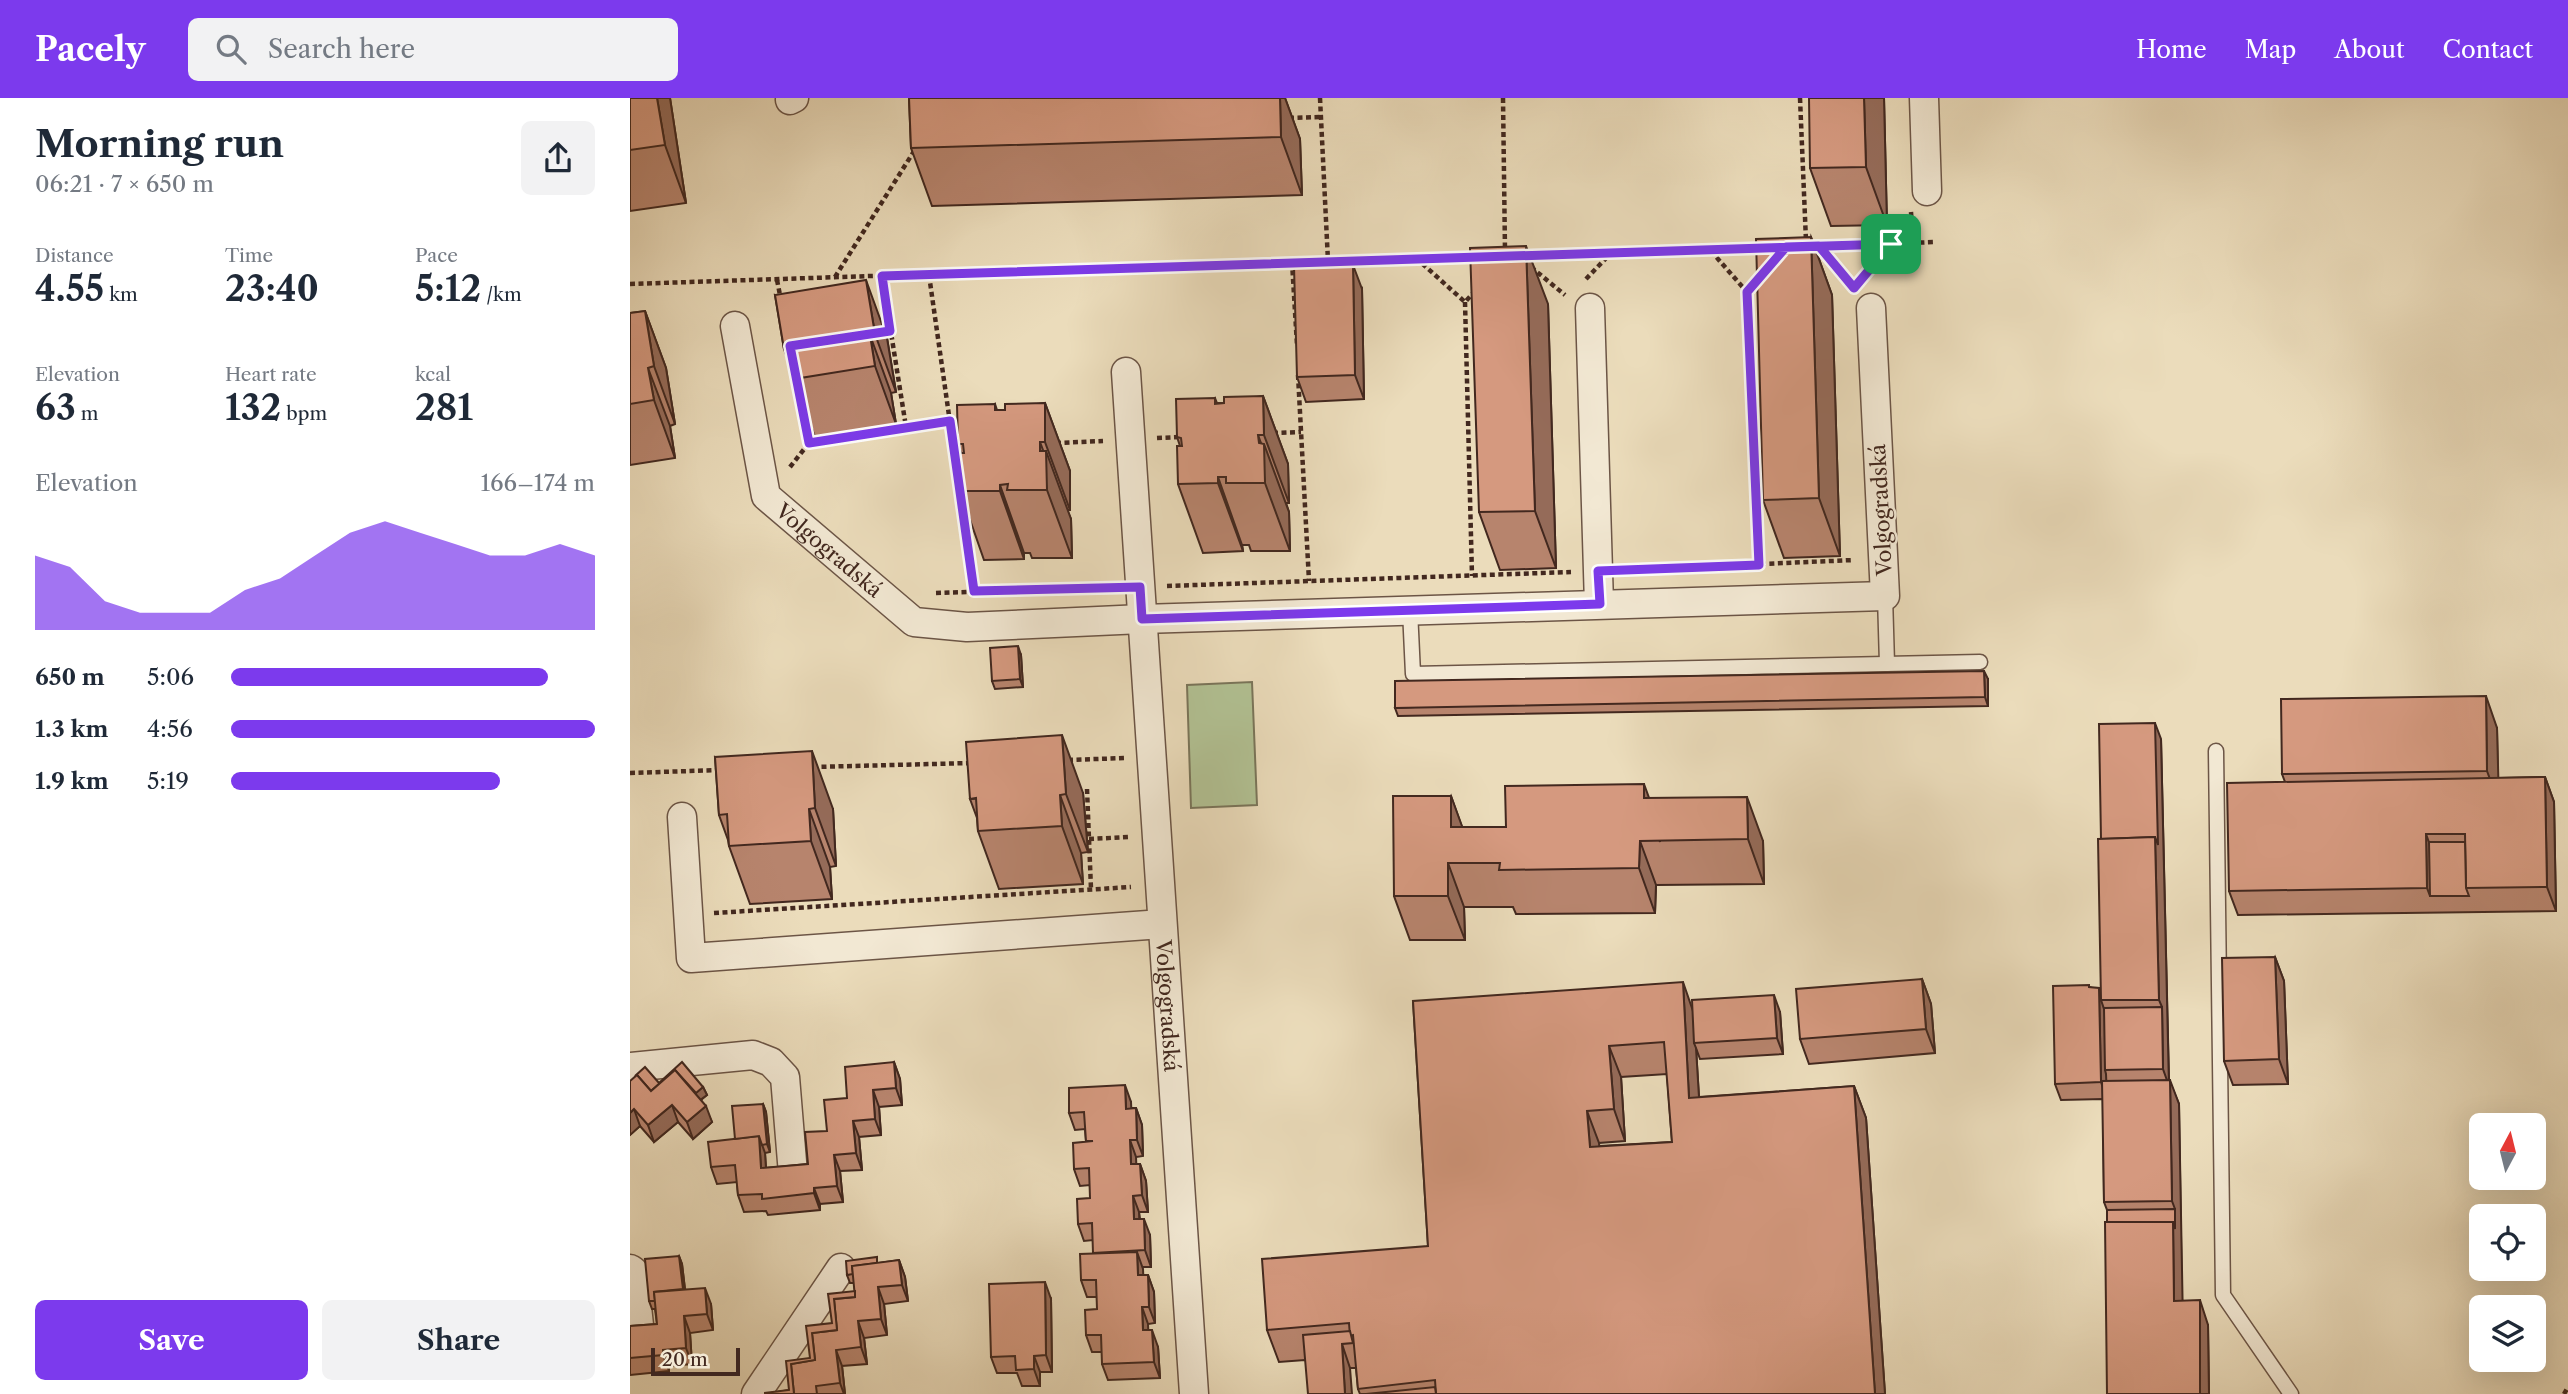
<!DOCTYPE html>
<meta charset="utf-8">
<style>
body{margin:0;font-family:"Libre Caslon Text",serif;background:#f2f2f3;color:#1f2937;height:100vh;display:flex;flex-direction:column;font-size:26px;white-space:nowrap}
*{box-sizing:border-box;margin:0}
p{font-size:23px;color:#747a83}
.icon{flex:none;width:38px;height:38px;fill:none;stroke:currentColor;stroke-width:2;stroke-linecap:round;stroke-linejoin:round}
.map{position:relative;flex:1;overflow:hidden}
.panel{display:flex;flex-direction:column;background:#fff;width:630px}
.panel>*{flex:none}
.needle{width:46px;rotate:7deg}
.fabs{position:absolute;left:1839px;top:1015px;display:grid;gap:14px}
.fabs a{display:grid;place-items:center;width:77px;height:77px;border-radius:10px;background:#fff;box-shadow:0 7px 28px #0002;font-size:35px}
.scale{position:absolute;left:21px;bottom:18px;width:89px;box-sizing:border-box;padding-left:7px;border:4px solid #42281f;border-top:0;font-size:19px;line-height:24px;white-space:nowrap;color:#42281f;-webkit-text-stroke:5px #f2e8d3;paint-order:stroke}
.pin{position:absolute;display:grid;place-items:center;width:60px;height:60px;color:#fff;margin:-30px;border-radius:14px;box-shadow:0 4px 10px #0006}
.round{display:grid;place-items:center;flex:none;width:74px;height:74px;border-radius:10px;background:#f2f2f3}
.overview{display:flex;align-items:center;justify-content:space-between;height:119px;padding:0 35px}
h1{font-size:38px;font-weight:700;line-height:52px}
.figures{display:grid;grid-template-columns:repeat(3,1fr);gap:10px;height:119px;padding:7px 35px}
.figures div{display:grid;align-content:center}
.figures b{font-size:35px;font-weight:700}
.figures small{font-size:19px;font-weight:400}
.figures p{font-size:19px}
.chart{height:196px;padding:14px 35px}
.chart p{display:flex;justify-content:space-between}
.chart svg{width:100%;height:126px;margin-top:7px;fill:#7c3aed;opacity:.7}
.button{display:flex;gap:14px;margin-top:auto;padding:14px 35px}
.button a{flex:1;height:80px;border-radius:10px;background:#7c3aed;color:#fff;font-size:28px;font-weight:700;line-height:80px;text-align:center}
.button a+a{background:#f2f2f3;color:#1f2937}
ul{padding:0 35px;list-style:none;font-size:23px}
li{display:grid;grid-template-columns:112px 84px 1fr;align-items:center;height:52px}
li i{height:18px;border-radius:9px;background:#7c3aed}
header{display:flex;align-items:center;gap:42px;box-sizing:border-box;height:98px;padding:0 35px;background:#7c3aed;color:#fff}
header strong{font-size:33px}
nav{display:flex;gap:38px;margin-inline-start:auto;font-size:24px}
.search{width:490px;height:63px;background:#f2f2f3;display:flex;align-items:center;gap:18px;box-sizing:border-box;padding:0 24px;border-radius:10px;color:#747a83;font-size:26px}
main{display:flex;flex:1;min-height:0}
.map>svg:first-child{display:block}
.pitch{fill:#b2c294;stroke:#7a755a;stroke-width:2}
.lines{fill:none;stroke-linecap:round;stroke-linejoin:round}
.service-casing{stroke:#6c5546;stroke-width:17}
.minor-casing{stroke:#6c5546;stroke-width:31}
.path{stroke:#42281f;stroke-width:4.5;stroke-dasharray:5 3.5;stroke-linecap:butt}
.service{stroke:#f2e8d3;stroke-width:14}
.minor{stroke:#f2e8d3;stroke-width:28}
.wall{fill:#b7846d;stroke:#42281f;stroke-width:2;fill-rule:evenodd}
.shaded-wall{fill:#956b59;stroke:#42281f;stroke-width:2}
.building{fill:#d5997f;stroke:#42281f;stroke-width:2;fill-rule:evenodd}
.route-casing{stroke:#fff;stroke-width:14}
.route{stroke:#7c3aed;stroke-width:9}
.labels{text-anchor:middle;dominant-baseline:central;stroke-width:5;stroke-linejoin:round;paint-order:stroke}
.street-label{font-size:21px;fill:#42281f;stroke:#f2e8d3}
</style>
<header>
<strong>Pacely</strong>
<div class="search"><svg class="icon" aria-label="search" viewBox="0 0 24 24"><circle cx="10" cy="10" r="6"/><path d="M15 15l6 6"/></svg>Search here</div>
<nav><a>Home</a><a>Map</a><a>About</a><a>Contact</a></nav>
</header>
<main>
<section class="panel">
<div class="overview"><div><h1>Morning run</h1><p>06:21 · 7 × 650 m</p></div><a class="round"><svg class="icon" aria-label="share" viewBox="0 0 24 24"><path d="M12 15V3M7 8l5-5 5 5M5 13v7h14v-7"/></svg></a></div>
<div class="figures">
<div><p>Distance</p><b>4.55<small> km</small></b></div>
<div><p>Time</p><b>23:40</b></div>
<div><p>Pace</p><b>5:12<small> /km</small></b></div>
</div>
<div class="figures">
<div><p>Elevation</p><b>63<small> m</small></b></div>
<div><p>Heart rate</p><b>132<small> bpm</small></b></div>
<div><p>kcal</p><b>281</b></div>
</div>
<div class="chart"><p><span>Elevation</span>166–174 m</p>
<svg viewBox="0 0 160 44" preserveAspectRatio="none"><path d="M0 44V18L10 22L20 34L30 38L40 38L50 38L60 30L70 26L80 18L90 10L100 6L110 10L120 14L130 18L140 18L150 14L160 18V44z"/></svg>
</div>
<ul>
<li><b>650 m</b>5:06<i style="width:87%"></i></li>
<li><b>1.3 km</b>4:56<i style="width:100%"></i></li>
<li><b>1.9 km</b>5:19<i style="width:74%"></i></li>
</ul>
<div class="button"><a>Save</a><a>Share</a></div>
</section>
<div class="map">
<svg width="1938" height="1296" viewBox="0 0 1938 1296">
<rect width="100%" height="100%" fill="#ebdcbb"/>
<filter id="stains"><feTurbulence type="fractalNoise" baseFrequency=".00286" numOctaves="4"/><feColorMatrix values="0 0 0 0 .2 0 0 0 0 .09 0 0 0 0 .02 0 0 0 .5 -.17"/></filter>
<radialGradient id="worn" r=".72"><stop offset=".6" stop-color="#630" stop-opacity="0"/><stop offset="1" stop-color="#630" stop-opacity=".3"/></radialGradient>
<path class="pitch" d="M622,584L627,707L561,710L557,587Z"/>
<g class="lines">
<g class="service-casing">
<g id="service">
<path d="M1255,498L1257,566"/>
<path d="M780,512L783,576L1350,564"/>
<path d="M1586,653L1593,1197L1661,1296"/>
</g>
</g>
<g class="minor-casing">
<g id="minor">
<path d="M1294,0L1297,93"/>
<path d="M160,2L164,0"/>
<path d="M960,210L969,506"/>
<path id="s1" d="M105,228L136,398L284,524L337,529L512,521L1255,498L1241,210"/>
<path id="s2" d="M496,274L564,1296"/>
<path d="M52,719L61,860L532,826"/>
<path d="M0,969L123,957L141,964L155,979L163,1076"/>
<path d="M0,1171L3,1173L10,1236"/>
<path d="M126,1296L211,1170"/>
</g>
</g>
<g class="path">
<path d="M690,0L698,163"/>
<path d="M873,0L875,153"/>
<path d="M1170,0L1176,143"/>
<path d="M659,20L691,19"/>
<path d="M1281,114L1283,145"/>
<path d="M1179,149L1304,144"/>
<path d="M1189,149L1225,189"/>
<path d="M1081,153L1117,194L1130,178"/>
<path d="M896,157L1132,150"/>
<path d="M786,160L835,204L845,193"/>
<path d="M662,164L667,247"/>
<path d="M901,169L935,197"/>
<path d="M299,177L344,493"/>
<path d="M252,178L276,329"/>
<path d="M205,179L286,50"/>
<path d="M956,181L981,155"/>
<path d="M147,182L151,202"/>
<path d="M1230,182L1260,146"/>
<path d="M0,186L845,158"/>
<path d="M1117,194L1129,468"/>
<path d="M835,204L842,478"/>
<path d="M668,277L679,483"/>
<path d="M168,289L179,345L320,323"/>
<path d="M643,335L671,334"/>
<path d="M527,340L550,339"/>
<path d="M426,345L473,343"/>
<path d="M160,369L179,345"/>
<path d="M995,472L1224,462"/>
<path d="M537,488L941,474"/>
<path d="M306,495L483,489"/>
<path d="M438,662L496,660"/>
<path d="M183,669L342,665"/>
<path d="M0,675L90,672"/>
<path d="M457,691L461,791"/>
<path d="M459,741L498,739"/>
<path d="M84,815L501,789"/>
<path d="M1934,1296L1938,1289"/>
</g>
<use href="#service" class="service"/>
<use href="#minor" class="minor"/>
</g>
<g class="wall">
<path d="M0,0H40L56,105L0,113Z"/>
<path d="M279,0H655L670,41L672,97L302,108L281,50Z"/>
<path d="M1254,0L1257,127L1201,128L1180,70Z"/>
<path d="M1181,139L1202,197L1210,458L1154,460L1133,402Z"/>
<path d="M732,191L734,301L676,304L667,279Z"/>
<path d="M145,197L257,240L266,294L261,295L266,326L185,339L154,251Z"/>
<path d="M918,206L926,470L870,472L849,414Z"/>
<path d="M15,213L36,270L45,326L40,328L45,360L0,367V215Z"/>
<path d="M633,298L658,366L659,405H656L659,414L660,453H621L619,447H612L613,453L573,455L548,386L550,348L547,339L585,300L587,305H594Z"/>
<path d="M415,305L440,373V412H437L441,421L442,460H402L400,455H394V461L354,462L330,393L331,355L328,346L365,306L367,312H375Z"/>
<path d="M391,557L393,589L365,591L362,583Z"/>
<path d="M1358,581V608L768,618L765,610Z"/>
<path d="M1867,630L1868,680L1915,679L1924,704L1926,813L1608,817L1599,793L1655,684L1652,676Z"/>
<path d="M1531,641L1539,982L1549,1006L1552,1202L1578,1227L1579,1296L1477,1124V1112L1474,1104L1473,1001L1431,1002L1425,986L1460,889L1471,894Z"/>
<path d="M85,659L203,711L206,768L200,769L202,801L120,806L99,748L98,742L89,717Z"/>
<path d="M453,695L458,754L451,755L453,786L369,791L348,733L347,720L340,701Z"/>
<path d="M821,698L832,729H876L1019,700L1133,743L1134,786L1026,787L1025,815L886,816L883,809H834L835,842H780L764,798Z"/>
<path d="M1645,859L1654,883L1658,986L1603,987L1594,963Z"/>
<path d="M1292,881L1301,906L1305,955L1179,966L1170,941Z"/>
<path d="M783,903L1062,910L1150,914L1153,956L1070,961L1066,950L1069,999L1224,988L1236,1020L1255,1296H730L728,1291L726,1270H720L675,1262L649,1264L637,1232L798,1148ZM1037,976L1042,1044L969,1048V1045L995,1043L991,979Z"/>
<path d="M264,964L270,981L272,1007L249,1009L251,1037L229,1039L232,1072L210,1073L213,1104L190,1106V1112L138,1117L136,1113L114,1114L108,1097L107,1084L87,1086L81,1069L133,1006L136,1014L140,1054L135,1055L136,1070L178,1066L197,1033L217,1000Z"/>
<path d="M0,983L73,989L77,997L71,1002L82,1024L63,1041L48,1024L24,1044L10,1028L0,1037Z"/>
<path d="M501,1004V1010H506L512,1027L513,1058L506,1059V1066H510L516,1083L518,1114H509L510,1121L520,1137L521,1169H512L513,1177H518L524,1194L525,1225L518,1226V1232L528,1249L530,1280L478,1282L472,1266V1254H462L456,1237L467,1211V1199H457L451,1182L464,1156L463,1142L454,1143L448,1126L460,1100V1087L450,1088L444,1071L456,1044L455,1031L445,1032L439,1015Z"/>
<path d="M49,1158L52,1166L55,1191L81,1206L83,1232L60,1235L62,1266L39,1268V1273L0,1277V1228L27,1226L25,1211H22L19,1203Z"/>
<path d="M269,1162L275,1179L278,1203L254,1206L257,1237L234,1240L237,1266L212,1268L215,1296H135L159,1292L202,1225L225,1193L224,1185H220L217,1177L249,1165Z"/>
<path d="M421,1201L422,1274H410V1288H392L387,1275H367L361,1259Z"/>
</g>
<g class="shaded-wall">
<path d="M27,0H40L56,105L35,47Z"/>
<path d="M650,0H655L670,41L672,97L651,39Z"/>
<path d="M1234,0H1254L1257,127L1236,69Z"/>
<path d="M1181,139L1202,197L1210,458L1189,400Z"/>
<path d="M896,148L918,206L926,470L905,413Z"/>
<path d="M723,167L732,191L734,301L725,277Z"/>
<path d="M236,182L257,240L266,294L245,236Z"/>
<path d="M15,213L36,270L45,326L24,268Z"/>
<path d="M240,237L261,295L266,326L245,268Z"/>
<path d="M18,270L40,328L45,360L24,302Z"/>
<path d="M633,298L658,366L659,405L634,337Z"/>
<path d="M415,305L440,373V412L415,344Z"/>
<path d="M628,337L634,353V346L659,414L660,453L635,385L629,345Z"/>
<path d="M410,344L416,360V353L441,421L442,460L417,392L410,353Z"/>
<path d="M588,379L612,447L613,453L588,385Z"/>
<path d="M370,387L394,455V461L370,393Z"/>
<path d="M388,548L391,557L393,589L390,581Z"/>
<path d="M1354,573L1358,581V608L1355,599Z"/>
<path d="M1856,598L1867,630L1869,705L1857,673Z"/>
<path d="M1525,625L1531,641L1539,988L1533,971L1532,909L1529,902L1525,739Z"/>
<path d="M432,637L453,695L458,754L436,696Z"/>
<path d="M182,653L203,711L206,768L185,710Z"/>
<path d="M1915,679L1924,704L1926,813L1917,789Z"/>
<path d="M1014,686L1030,730V744L1014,700Z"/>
<path d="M430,697L451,755L453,786L432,728Z"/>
<path d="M821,698L837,742L821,729Z"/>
<path d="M1117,699L1133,743L1134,786L1118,741Z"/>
<path d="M179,711L200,769L202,801L181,743Z"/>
<path d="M1796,736L1805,761L1800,798L1797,790Z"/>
<path d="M1010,743L1026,787L1025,815L1009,770Z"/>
<path d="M818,765L834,809L835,842L818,798Z"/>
<path d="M1645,859L1654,883L1658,986L1649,961Z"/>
<path d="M1292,881L1301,906L1305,955L1296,931Z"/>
<path d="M1053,884L1064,916V945L1066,950L1071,1032L1059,1000Z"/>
<path d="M1469,890L1474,902H1471L1475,914V972L1476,976L1477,1001L1471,984Z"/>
<path d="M1144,897L1150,914L1153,956L1147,940Z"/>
<path d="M979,948L991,979L995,1043L984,1011Z"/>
<path d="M264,964L270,981L272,1007L266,990Z"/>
<path d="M1540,982L1549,1006L1553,1227L1544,1203L1543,1124L1545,1111L1542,1103Z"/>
<path d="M495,987L501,1004L502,1027L496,1011Z"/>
<path d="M1224,988L1236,1020L1255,1296H1245Z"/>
<path d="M73,989L77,997L66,1005L63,997Z"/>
<path d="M243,992L249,1009L251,1037L245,1021Z"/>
<path d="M133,1006L136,1014L140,1054L137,1046Z"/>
<path d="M42,1007L48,1024L24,1044L18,1027Z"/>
<path d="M76,1008L82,1024L63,1041L57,1024Z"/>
<path d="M506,1010L512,1027L513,1058L507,1042Z"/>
<path d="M4,1011L10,1028L0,1037V1015Z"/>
<path d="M957,1013L969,1045L972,1081L960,1049Z"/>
<path d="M223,1023L229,1039L232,1072L226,1055Z"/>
<path d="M129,1038L135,1055L137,1087L131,1070Z"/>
<path d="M500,1042L506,1059L507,1083L501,1066Z"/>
<path d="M204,1057L210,1073L213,1104L207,1088Z"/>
<path d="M510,1066L516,1083L518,1114L512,1097Z"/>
<path d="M184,1090L190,1106V1112L184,1095Z"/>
<path d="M503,1098L509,1114L510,1138L504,1121Z"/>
<path d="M514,1121L520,1137L521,1169L515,1152Z"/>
<path d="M507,1154L513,1171L514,1194L508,1177Z"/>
<path d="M49,1158L52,1166L57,1209L54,1200Z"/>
<path d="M269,1162L275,1179L278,1203L272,1187Z"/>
<path d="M518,1177L524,1194L525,1225L519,1209Z"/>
<path d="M415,1184L421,1201L422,1274L416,1257Z"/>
<path d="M248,1189L254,1206L257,1237L251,1221Z"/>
<path d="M75,1190L81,1206L83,1232L77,1216Z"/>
<path d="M1570,1202L1578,1227L1579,1296H1570Z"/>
<path d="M512,1209L518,1226L519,1249L513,1232Z"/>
<path d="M54,1218L60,1235L62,1266L56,1250Z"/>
<path d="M228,1223L234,1240L237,1266L231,1249Z"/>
<path d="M522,1232L528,1249L530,1280L524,1264Z"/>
<path d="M712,1246L720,1270L722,1296H715Z"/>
<path d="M33,1252L39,1268V1273L33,1257Z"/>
<path d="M206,1252L212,1268L215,1296H214L210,1285Z"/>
<path d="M404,1258L410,1274V1288L404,1271Z"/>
</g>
<g class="building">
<path d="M0,0H27L35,47L0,52Z"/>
<path d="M279,0H650L651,39L281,50Z"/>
<path d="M1179,0H1234L1236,69L1180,70Z"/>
<path d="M1181,139L1189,400L1133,402L1126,141Z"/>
<path d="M896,148L905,413L849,414L840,150Z"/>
<path d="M723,167L725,277L667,279L664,168Z"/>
<path d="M236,182L245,236L240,237L245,268L164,281L159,250L154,251L145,197Z"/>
<path d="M15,213L24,268L18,270L24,302L0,306V215Z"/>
<path d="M633,298L634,337H628L629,345L634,346L635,385H596V379H588V385L548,386L547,348H552L551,340L547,339L546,301L585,300V306L594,305V299Z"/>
<path d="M415,305V344H410V353H416L417,392H377L378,386L370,387V393H330L329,355H334L333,346H328L327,307L365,306V312H375V306Z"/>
<path d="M388,548L390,581L362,583L360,550Z"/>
<path d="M1354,573L1355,599L765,610V583Z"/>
<path d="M1856,598L1857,673L1652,676L1651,601Z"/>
<path d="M1525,625L1528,747L1525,739L1471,741L1469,626Z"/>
<path d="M432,637L436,696L430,697L432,728L348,733L346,700L340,701L336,644Z"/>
<path d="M182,653L185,710L179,711L181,743L99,748L97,716L89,717L85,659Z"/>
<path d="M1915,679L1917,789L1836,790L1835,736H1796L1797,790L1599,793L1597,685Z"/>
<path d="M1014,686V700L1117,699L1118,741L1010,743L1009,770L869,772L870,765H818V798H764L763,698H821V729H876L875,688Z"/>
<path d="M1525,739L1529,902H1471L1468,741Z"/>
<path d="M1799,744H1835L1836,790L1839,798H1800Z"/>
<path d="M1645,859L1649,961L1594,963L1592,860Z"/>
<path d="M1292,881L1296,931L1170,941L1166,891Z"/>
<path d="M1053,884L1059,1000L1224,988L1245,1296H806L805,1282L728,1291L723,1237L720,1238L719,1225L637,1232L632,1161L798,1148L783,903ZM1034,944L1042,1044L960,1049L957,1013L984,1011L979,948Z"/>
<path d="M1459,887V889L1469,890L1471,984L1425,986L1423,888Z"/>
<path d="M1144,897L1147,940L1064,945L1062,902Z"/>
<path d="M1532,909L1533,971L1475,972L1474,910Z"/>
<path d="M52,964L73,989L66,995L45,972L21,993L7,977L5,978L15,969L29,985Z"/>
<path d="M264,964L266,990L243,992L245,1021L223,1023L226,1055L204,1057L207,1088L184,1090V1095L132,1101V1096L108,1097L105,1067L81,1069L78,1044L129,1038L131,1070L178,1066L175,1034L197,1033L194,1002L217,1000L215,969Z"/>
<path d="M45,972L76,1008L57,1024L42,1007L18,1027L4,1011L0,1015V983L7,977L21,993Z"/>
<path d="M1540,982L1542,1103L1474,1104L1472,983Z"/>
<path d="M495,987L496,1011L506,1010L507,1042H500L501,1066H510L512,1097L503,1098L504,1121H514L515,1152L463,1155L462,1125L448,1126L447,1101L460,1100L459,1070L444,1071L443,1045L463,1043H456L454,1014L439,1015V990Z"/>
<path d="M133,1006L137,1046L132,1047L129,1038L105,1041L102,1008Z"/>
<path d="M1545,1111V1131L1543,1124H1477V1112Z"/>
<path d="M1475,1124H1543L1544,1203L1570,1202V1296H1477Z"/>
<path d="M507,1154L508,1177H518L519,1209H512L513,1232H522L524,1264L472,1266L471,1237H456L455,1212L467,1211L466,1182H451L450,1156Z"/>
<path d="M49,1158L53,1191L24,1194L25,1203H19L15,1161Z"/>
<path d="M247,1159V1165L222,1168L223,1176L217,1177L216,1163Z"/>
<path d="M269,1162L272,1187L248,1189L251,1221L228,1223L231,1249L206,1252L210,1285L186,1288L187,1296H164L161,1266L185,1262L182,1235L207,1232L204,1201L225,1199L222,1168Z"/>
<path d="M415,1184L416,1257L404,1258V1271L386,1272L385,1258L361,1259L359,1186Z"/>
<path d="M75,1190L77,1216L54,1218L56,1250L33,1252V1257L0,1260V1228L27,1226L24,1194Z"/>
<path d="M225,1193V1199L204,1201L207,1232L182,1235L185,1262L161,1266L164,1296H135V1295L159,1292L156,1263L180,1260L176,1228L202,1225L198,1196Z"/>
<path d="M720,1233L723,1245L712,1246L715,1296H678L673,1237Z"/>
<path d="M805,1289L806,1296H736Z"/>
</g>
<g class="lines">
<g class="route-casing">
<path id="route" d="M1261,146L252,178L260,233L160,248L179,345L320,323L344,493L510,489L512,521L970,506L968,473L1129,467L1117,194L1156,149L1189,148L1224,190L1261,146"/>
</g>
<use href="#route" class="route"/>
</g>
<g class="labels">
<g class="street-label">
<text transform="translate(1251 412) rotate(-93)">Volgogradská</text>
<text stroke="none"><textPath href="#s1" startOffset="256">Volgogradská</textPath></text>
<text stroke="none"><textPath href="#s2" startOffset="635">Volgogradská</textPath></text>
</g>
</g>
<rect width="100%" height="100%" filter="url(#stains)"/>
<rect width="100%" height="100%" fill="url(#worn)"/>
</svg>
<div class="fabs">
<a><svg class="needle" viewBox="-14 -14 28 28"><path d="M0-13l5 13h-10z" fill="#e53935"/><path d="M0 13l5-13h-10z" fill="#747a83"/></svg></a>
<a><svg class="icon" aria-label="locate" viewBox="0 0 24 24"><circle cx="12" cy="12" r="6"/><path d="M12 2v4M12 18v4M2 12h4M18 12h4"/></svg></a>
<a><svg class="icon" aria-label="layers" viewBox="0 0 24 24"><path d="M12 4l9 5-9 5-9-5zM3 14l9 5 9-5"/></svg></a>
</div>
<div class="scale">20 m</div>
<div class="pin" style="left:1261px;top:146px;background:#1e9e55"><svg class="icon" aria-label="arrive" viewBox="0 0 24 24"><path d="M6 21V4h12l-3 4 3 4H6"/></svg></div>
</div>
</main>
